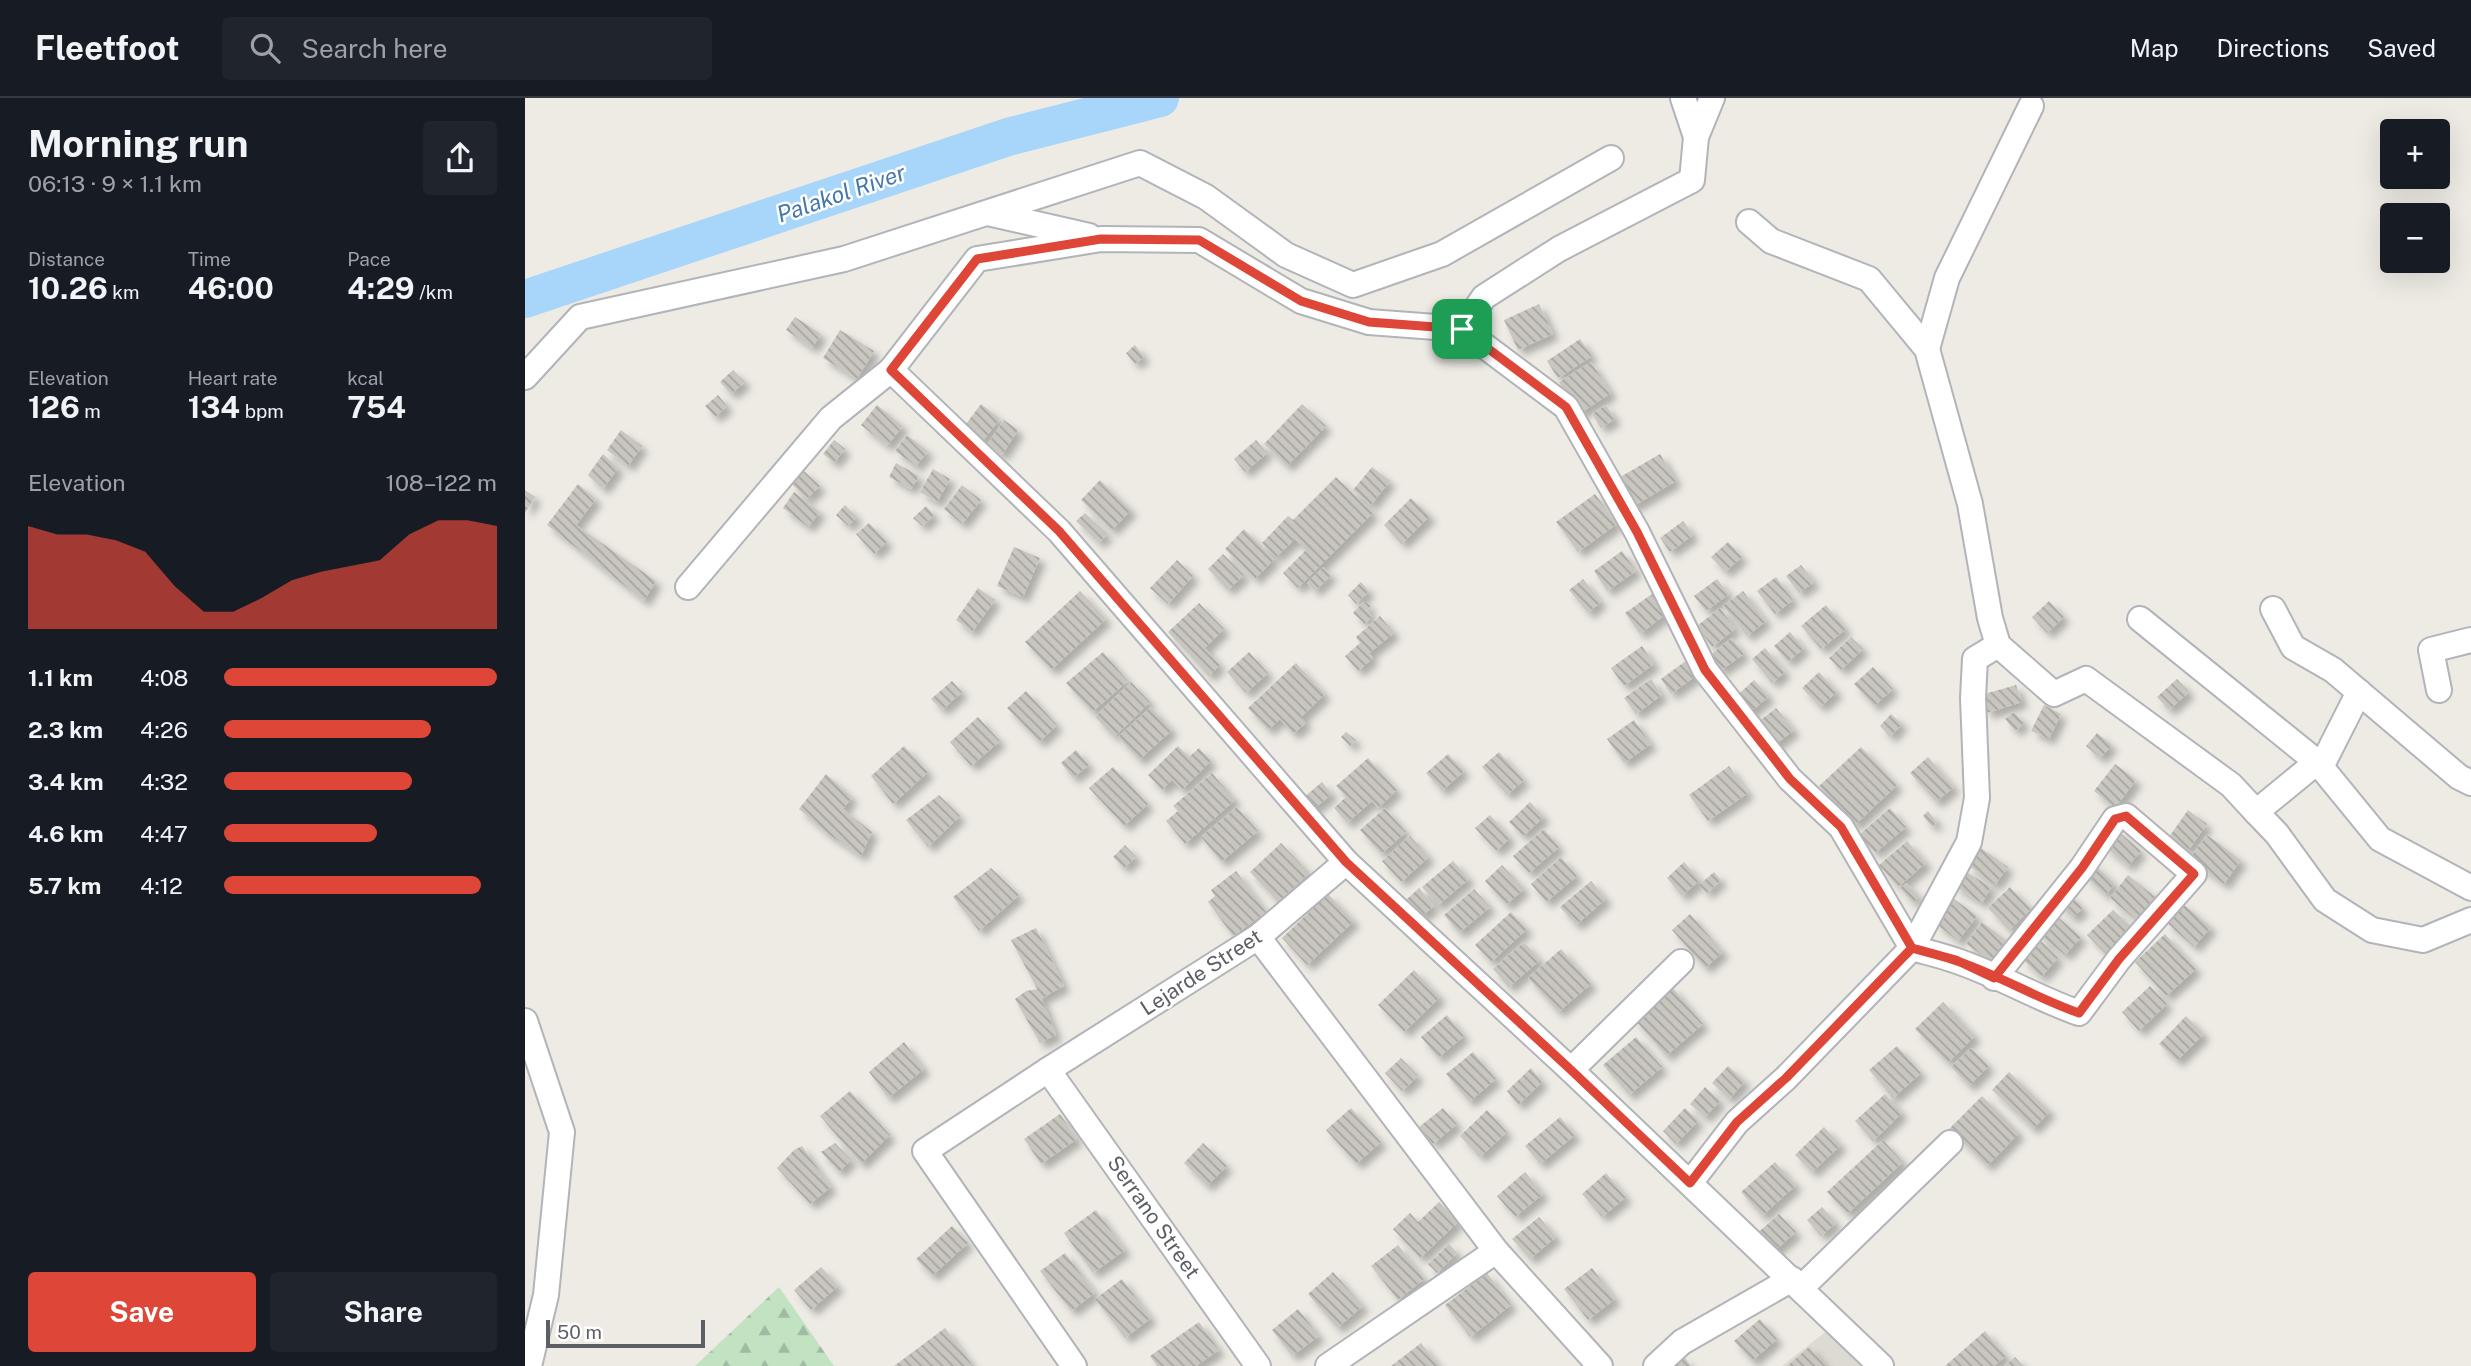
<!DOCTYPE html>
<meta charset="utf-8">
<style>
body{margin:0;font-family:"Public Sans",sans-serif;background:#20242c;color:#f1f3f6;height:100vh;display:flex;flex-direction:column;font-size:26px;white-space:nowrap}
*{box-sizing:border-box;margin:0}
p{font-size:23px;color:#9ea1a6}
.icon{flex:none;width:38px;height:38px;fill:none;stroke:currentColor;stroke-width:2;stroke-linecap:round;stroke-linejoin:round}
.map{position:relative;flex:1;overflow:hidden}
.sheet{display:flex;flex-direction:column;background:#171b24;width:525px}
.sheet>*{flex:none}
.fabs{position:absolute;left:1855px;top:21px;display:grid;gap:14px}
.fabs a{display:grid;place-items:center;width:70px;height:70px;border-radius:7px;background:#171b24;box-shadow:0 7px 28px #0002;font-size:35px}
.scale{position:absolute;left:21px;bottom:18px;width:159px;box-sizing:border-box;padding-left:7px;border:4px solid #5c5f63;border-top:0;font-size:19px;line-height:24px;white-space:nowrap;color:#5c5f63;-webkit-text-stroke:5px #fff;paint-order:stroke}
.pin{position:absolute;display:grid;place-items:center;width:60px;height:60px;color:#fff;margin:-30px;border-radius:14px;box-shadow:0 4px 10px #0006}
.round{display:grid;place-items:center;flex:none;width:74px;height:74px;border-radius:7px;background:#20242c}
.headline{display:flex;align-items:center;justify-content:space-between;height:119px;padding:0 28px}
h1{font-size:38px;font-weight:700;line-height:52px}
.figures{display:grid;grid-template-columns:repeat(3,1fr);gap:10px;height:119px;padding:7px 28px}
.figures div{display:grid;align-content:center}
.figures b{font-size:30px;font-weight:700}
.figures small{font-size:19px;font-weight:400}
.figures p{font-size:19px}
.chart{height:196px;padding:14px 28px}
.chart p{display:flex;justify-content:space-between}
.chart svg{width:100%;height:126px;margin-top:7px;fill:#de4638;opacity:.7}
.action{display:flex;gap:14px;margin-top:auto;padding:14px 28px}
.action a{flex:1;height:80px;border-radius:7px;background:#de4638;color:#fff;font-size:28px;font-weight:700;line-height:80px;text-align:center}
.action a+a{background:#20242c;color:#f1f3f6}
ul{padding:0 28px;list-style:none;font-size:23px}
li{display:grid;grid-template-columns:112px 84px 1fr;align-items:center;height:52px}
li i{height:18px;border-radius:9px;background:#de4638}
header{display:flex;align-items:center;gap:42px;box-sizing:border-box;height:98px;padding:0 35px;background:#171b24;border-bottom:2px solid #363941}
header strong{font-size:33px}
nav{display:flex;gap:38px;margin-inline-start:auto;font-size:24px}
.search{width:490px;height:63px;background:#20242c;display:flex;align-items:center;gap:18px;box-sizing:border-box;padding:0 24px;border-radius:7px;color:#9ea1a6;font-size:26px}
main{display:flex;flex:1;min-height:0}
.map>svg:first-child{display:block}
.education{fill:#dddad2}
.forest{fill:url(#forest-firs)}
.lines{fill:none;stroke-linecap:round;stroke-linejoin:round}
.river{stroke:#a7d6fa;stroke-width:38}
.building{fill:url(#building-back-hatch);filter:url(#shadow)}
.minor-casing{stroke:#b1b4b8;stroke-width:28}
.minor{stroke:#fff;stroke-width:24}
.route-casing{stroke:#fff;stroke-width:14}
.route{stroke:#de4638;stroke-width:9}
.labels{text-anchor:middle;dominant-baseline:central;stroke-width:5;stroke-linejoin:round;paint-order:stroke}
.street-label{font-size:21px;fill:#5c5f63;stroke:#fff}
.water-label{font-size:23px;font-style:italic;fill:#4577ab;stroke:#fff}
</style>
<header>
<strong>Fleetfoot</strong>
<div class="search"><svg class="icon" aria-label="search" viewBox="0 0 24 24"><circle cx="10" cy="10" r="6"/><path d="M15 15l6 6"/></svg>Search here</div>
<nav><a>Map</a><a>Directions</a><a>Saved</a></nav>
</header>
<main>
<section class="sheet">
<div class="headline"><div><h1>Morning run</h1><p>06:13 · 9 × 1.1 km</p></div><a class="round"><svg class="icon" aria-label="share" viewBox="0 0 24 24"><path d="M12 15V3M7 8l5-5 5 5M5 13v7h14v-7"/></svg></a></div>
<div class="figures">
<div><p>Distance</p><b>10.26<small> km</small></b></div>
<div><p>Time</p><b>46:00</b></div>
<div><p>Pace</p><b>4:29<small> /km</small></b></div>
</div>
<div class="figures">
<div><p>Elevation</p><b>126<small> m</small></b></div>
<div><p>Heart rate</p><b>134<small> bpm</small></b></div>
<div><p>kcal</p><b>754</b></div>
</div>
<div class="chart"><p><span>Elevation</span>108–122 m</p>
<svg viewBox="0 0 160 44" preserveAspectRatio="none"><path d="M0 44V8L10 11L20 11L30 13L40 17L50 29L60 38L70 38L80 33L90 27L100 24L110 22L120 20L130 11L140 6L150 6L160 8V44z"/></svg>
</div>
<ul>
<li><b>1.1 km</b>4:08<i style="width:100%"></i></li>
<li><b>2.3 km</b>4:26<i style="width:76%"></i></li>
<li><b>3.4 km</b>4:32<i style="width:69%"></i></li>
<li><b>4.6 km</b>4:47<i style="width:56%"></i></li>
<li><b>5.7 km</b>4:12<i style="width:94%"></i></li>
</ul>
<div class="action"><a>Save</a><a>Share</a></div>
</section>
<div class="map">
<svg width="1946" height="1268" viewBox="0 0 1946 1268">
<defs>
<pattern id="forest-firs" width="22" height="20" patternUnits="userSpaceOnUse" patternTransform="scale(1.75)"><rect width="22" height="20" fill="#c1e3c2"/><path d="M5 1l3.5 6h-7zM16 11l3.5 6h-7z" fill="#a0bba1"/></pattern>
<pattern id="building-back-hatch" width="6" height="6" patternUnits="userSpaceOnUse" patternTransform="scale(1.75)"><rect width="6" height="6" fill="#c9c6c0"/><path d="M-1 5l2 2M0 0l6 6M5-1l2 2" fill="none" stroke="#a6a4a0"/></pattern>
<filter id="shadow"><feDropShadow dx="6" dy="6" stdDeviation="3.5" flood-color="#0004"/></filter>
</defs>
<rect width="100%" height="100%" fill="#edebe4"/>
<path class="education" d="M1303,1232L1341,1268H1257Z"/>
<path class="forest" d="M254,1189L309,1268H170Z"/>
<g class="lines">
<path class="river" d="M0,201L483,39L635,0"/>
</g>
<g class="building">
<path d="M1014,206L1028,236L993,252L979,222Z"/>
<path d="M270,219L296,236L287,250L261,232Z"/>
<path d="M315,232L349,253L332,281L298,260Z"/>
<path d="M1055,241L1067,258L1033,280L1022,263Z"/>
<path d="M610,247L619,259L610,266L601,255Z"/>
<path d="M1066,264L1086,295L1054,316L1034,284Z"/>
<path d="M208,272L220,284L206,296L195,284Z"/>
<path d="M193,297L202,308L190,319L180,308Z"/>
<path d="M456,306L475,321L456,345L438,330Z"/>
<path d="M777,306L801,328L762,368L739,346Z"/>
<path d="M352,307L378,328L362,348L336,327Z"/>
<path d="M1081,307L1090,321L1076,330L1067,316Z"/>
<path d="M479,322L493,332L477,357L462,347Z"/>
<path d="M96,332L117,348L103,368L82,352Z"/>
<path d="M382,337L403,353L391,368L370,353Z"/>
<path d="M309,342L320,351L309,365L298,356Z"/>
<path d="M731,342L742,355L720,374L709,361Z"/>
<path d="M78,356L93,370L78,391L63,377Z"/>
<path d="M1135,356L1151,383L1107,409L1090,382Z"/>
<path d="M371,365L394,378L386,391L364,379Z"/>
<path d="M847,369L865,383L846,407L828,392Z"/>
<path d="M408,371L425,381L412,404L395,394Z"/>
<path d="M278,372L295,388L282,401L266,385Z"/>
<path d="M811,379L848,415L773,490L758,475L781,452L770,441L751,459L737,445L763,418L768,422Z"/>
<path d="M575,382L606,412L587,432L556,402Z"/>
<path d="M53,386L71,401L51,427L131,483L119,503L22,427Z"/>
<path d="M437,387L456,402L437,426L419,411Z"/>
<path d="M0,392L10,399L0,415Z"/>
<path d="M269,394L295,414L283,429L258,410Z"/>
<path d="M1070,396L1092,426L1053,454L1031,424Z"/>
<path d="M886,400L905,418L877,446L859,427Z"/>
<path d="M320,407L332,419L323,428L311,417Z"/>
<path d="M401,408L409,417L397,428L388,420Z"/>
<path d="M560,415L582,436L574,445L551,423Z"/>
<path d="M1158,423L1168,437L1145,454L1135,440Z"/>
<path d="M344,425L362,444L349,456L331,436Z"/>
<path d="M719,431L749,461L730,481L700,451Z"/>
<path d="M1203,444L1217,459L1200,474L1186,459Z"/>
<path d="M489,449L515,460L498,499L472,488Z"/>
<path d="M1097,453L1111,473L1082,493L1069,473Z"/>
<path d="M698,456L719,477L703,492L683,471Z"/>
<path d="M652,462L668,478L643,506L625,490Z"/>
<path d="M1276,467L1289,484L1274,495L1261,478Z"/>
<path d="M798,469L806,477L790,493L782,485Z"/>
<path d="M1251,479L1268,502L1250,516L1232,493Z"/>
<path d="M1058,481L1076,504L1063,515L1044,492Z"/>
<path d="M1192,481L1204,496L1181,513L1169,498Z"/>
<path d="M836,484L844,493L831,506L823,497Z"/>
<path d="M453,490L470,502L447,534L431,522Z"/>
<path d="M555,493L581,521L526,572L500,544Z"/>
<path d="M1218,493L1241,523L1222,538L1198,508Z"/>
<path d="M1127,496L1141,516L1115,536L1100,515Z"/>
<path d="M839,503L846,508L841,513L847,518L840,526L828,515Z"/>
<path d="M1524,503L1539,519L1522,535L1507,519Z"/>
<path d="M674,505L699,531L680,550L695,567L684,578L643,534Z"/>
<path d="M1301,507L1321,531L1296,551L1276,528Z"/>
<path d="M1195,510L1210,531L1187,549L1172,528Z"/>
<path d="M855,518L869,535L844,555L848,560L833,573L820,558L835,545L831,539Z"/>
<path d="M1265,534L1279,550L1263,564L1249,548Z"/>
<path d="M1326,539L1338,551L1316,572L1304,560Z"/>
<path d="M1207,540L1219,556L1195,573L1184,558Z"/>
<path d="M1117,548L1129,566L1099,588L1086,570Z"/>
<path d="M1240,550L1260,574L1247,585L1227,561Z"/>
<path d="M578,554L603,583L567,614L541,585Z"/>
<path d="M724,554L743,575L721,595L702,574Z"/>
<path d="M1162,562L1172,577L1146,596L1136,581Z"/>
<path d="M771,565L800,596L776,619L781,625L768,636L755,621L743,632L723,610Z"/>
<path d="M1348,569L1368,591L1349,608L1329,586Z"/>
<path d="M1294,574L1312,594L1295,609L1277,590Z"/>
<path d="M1126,581L1137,597L1111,616L1099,600Z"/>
<path d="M1652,581L1664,594L1644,612L1632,599Z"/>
<path d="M1229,582L1244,598L1221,618L1207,602Z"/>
<path d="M427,583L437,594L417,612L406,601Z"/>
<path d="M606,584L625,604L589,639L570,619Z"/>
<path d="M1491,587L1497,604L1462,615L1456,597Z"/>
<path d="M501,593L532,627L514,644L482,610Z"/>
<path d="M1519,607L1536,616L1524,641L1506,633Z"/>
<path d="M626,609L647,632L614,662L593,639Z"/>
<path d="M1251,610L1269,632L1246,650L1228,628Z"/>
<path d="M1489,614L1499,625L1490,633L1480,621Z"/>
<path d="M1366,616L1377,626L1365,639L1355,628Z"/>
<path d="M453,619L475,643L446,668L425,644Z"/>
<path d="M1109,622L1126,646L1099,665L1082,641Z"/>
<path d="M821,634L831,642L825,648L816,639Z"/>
<path d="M1572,635L1587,647L1575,660L1561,648Z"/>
<path d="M379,648L403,674L368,706L346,678Z"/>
<path d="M653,648L664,659L674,650L686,663L657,692L647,682L637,692L623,677Z"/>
<path d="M1336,649L1372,687L1330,727L1294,688Z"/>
<path d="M551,652L564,667L548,680L536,665Z"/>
<path d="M974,654L999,682L982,697L957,669Z"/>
<path d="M923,656L939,673L917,693L901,675Z"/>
<path d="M1403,659L1429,689L1411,704L1385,675Z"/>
<path d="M843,660L872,692L853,710L847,703L822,725L809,710L821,699L811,688Z"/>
<path d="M1590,666L1611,682L1590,710L1569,693Z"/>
<path d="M1204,668L1223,695L1183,723L1164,697Z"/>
<path d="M588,669L623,706L599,728L564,690Z"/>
<path d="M687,675L710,702L660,746L641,723L653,713L648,708Z"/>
<path d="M301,676L327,699L318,711L347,734L336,758L300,734L274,711Z"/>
<path d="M797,684L807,696L781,717L771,706Z"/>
<path d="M414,697L435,718L403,749L381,722Z"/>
<path d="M1005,704L1019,719L998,738L984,724Z"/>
<path d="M712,709L733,733L696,764L676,739Z"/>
<path d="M860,710L881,734L856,756L835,732Z"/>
<path d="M1365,710L1381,729L1350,755L1334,737Z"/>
<path d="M1663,712L1682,726L1663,753L1644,739Z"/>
<path d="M1403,713L1412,724L1407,729L1398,718Z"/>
<path d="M965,717L985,740L971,753L950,730Z"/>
<path d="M1019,731L1034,749L1004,775L988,758Z"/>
<path d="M1592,732L1616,753L1603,768L1579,748Z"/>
<path d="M1682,737L1716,762L1699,786L1664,761Z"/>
<path d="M885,738L904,759L876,784L857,763Z"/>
<path d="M1382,743L1401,765L1373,789L1354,767Z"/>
<path d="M756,745L784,775L753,804L725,774Z"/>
<path d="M600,747L611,759L599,770L588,759Z"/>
<path d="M1456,750L1483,769L1470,787L1443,767Z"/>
<path d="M1036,759L1052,778L1021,804L1006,786Z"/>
<path d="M928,763L944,781L913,807L897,789Z"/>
<path d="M1159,764L1175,782L1157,798L1142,780Z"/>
<path d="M1568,765L1590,786L1580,797L1558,776Z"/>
<path d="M977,767L999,791L981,807L960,783Z"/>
<path d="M466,770L494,797L454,833L428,799Z"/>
<path d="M1438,772L1466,789L1457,805L1429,788Z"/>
<path d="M711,773L741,814L708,838L683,804L690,798L686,792Z"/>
<path d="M1189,774L1196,782L1182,795L1174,787Z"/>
<path d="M1603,777L1630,799L1611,822L1585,800Z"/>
<path d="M1066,783L1081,801L1051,827L1035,809Z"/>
<path d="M1382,785L1394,799L1388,805L1375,790Z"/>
<path d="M1485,789L1506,811L1484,832L1463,810Z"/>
<path d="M894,790L909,808L896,819L881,802Z"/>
<path d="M949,791L965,809L934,835L919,817Z"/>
<path d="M1543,795L1558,810L1548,820L1533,806Z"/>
<path d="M803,796L829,823L782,867L757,840Z"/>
<path d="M1428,800L1452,818L1433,843L1410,825Z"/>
<path d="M1657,805L1686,829L1669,849L1641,824Z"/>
<path d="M1588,812L1607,831L1581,856L1562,837Z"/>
<path d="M986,814L1002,831L966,864L950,847Z"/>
<path d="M1527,814L1556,839L1540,857L1509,832Z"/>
<path d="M1165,816L1198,854L1180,870L1147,832Z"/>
<path d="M1457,824L1481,842L1466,863L1441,846Z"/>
<path d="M511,830L539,888L517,900L486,842Z"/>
<path d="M1640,836L1671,871L1641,898L1610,864Z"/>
<path d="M1515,842L1533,860L1516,879L1497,861Z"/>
<path d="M999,844L1015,862L984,889L968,871Z"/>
<path d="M1036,851L1066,886L1033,914L1003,880Z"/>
<path d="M889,872L915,899L879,934L853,907Z"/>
<path d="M1625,888L1642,906L1614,933L1597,914Z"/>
<path d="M1147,889L1178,926L1141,958L1109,921Z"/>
<path d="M513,891L531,937L515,945L490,901L501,893Z"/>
<path d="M1418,904L1450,938L1423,965L1390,931Z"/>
<path d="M922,917L939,938L913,960L896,939Z"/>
<path d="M1661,918L1679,936L1652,963L1634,946Z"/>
<path d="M1111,939L1137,969L1104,997L1078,967Z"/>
<path d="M379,944L399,971L363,1000L344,974Z"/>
<path d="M1372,948L1396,975L1368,1000L1344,972Z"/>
<path d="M1446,950L1464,968L1444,988L1426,969Z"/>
<path d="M948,954L971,981L944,1004L921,976Z"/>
<path d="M876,960L893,978L877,993L860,975Z"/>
<path d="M1203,968L1220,983L1204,1001L1187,985Z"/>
<path d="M1006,970L1017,984L993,1007L982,993Z"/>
<path d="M1484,974L1525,1013L1508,1031L1467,992Z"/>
<path d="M1180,989L1195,1003L1180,1019L1165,1006Z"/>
<path d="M325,993L365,1037L336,1066L295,1018Z"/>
<path d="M1360,996L1377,1015L1348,1043L1330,1023Z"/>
<path d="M1457,998L1494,1035L1462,1068L1424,1031Z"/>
<path d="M826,1010L856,1044L831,1066L801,1032Z"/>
<path d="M918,1010L932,1026L908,1046L894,1029Z"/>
<path d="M1160,1010L1173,1023L1151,1046L1138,1033Z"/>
<path d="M962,1012L982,1034L955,1059L935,1038Z"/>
<path d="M535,1016L552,1041L516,1066L499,1041Z"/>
<path d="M1035,1019L1050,1037L1015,1066L1000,1048Z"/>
<path d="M1299,1029L1316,1047L1287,1074L1270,1057Z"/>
<path d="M1358,1042L1378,1064L1322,1116L1302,1094Z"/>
<path d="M310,1045L326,1062L314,1074L296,1054Z"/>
<path d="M678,1045L702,1068L682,1088L659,1065Z"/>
<path d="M277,1048L306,1089L285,1106L252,1070L269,1052Z"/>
<path d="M1250,1064L1271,1087L1237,1118L1216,1094Z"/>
<path d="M1000,1074L1018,1096L990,1119L972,1098Z"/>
<path d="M1081,1075L1101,1099L1077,1119L1057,1096Z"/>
<path d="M914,1104L933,1124L895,1160L868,1131L885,1115L893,1124Z"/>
<path d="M1297,1109L1311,1125L1296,1138L1282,1122Z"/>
<path d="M571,1112L600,1152L568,1175L539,1135Z"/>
<path d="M1254,1116L1271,1134L1245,1157L1229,1138Z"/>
<path d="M1014,1119L1031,1139L1005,1161L987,1141Z"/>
<path d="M427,1128L443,1145L407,1178L391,1161Z"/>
<path d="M924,1146L932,1155L912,1175L903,1166Z"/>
<path d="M873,1147L899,1181L873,1202L846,1168Z"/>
<path d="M540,1155L570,1195L546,1213L515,1173Z"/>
<path d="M296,1169L313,1188L286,1212L269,1192Z"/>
<path d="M1067,1170L1090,1201L1063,1222L1039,1191Z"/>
<path d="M808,1174L838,1208L812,1230L783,1196Z"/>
<path d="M962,1175L986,1207L945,1239L920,1207Z"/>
<path d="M597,1181L626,1220L600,1240L570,1201Z"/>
<path d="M773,1211L794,1238L767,1258L747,1232Z"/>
<path d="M1235,1221L1252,1241L1227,1263L1209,1243Z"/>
<path d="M674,1224L694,1252L671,1268H632L625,1258Z"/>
<path d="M420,1230L448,1268H369Z"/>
<path d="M1460,1233L1481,1258L1469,1268H1420Z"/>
<path d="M896,1245L914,1268H866Z"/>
<path d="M1284,1249L1301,1268H1262Z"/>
<path d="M1490,1259L1498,1268H1479Z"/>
<path d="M1160,1260L1166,1268H1150Z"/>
</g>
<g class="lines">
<g class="minor-casing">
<g id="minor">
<path d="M1158,0L1171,39"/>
<path d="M1187,0L1171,39L1167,82L1034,151L959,199L937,231L1041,309L1112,434L1180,572L1265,681L1316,729L1387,850L1444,744L1452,700L1448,600L1450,561L1473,547"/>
<path d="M463,115L564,138"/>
<path d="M1224,124L1246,143L1344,181L1402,251L1445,406L1465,520L1473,547L1529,596L1561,581L1706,687L1731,714"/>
<path d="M937,231L844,224L776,203L674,142L576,141L452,161L366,272L534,433L821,764L1046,972L1356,1268"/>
<path d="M1402,251L1422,180L1506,8"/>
<path d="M0,279L55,219L319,161L615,65L681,99L761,157L828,187L917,156L1086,60"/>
<path d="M163,489L306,320L366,272"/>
<path d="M1748,511L1768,549L1808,572L1934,679L1946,685"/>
<path d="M1615,521L1792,664L1855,741L1946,790"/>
<path d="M1914,592L1906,552L1946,542"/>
<path d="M1792,664L1731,714L1752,736L1800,802L1847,832L1898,842L1946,822"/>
<path d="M1796,669L1834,594"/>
<path d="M733,839L971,1153L1075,1268"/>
<path d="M0,923L37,1034L21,1197L4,1268"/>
<path d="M523,972L733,1268"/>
<path d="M1046,972L1156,864"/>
<path d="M1165,1085L1212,1024L1261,980L1387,850C1401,854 1415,857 1429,862C1472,876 1511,900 1554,915L1594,861L1669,776L1601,718L1590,721L1557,770L1469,880"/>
<path d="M1276,1190L1425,1045"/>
<path d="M549,1268L400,1053L523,972L733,839L821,764"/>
<path d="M803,1268L971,1153"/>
<path d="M1131,1268L1157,1244L1267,1181"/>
</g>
</g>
<use href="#minor" class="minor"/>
</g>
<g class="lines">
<g class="route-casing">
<path id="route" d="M937,231L844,224L776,203L674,142L576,141L452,161L366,272L534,433L821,764L1046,972L1165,1085L1212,1024L1261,980L1387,850C1401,854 1415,857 1429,862C1472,876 1511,900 1554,915L1594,861L1669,776L1601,718L1590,721L1557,770L1469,880L1431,862L1387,850L1316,729L1265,681L1180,572L1112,434L1041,309L937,231"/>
</g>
<use href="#route" class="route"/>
</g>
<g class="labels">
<g class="street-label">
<text transform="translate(676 874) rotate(-33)">Lejarde Street</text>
<text transform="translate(629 1119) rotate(55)">Serrano Street</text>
</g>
<g class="water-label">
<text transform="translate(316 95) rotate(-19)">Palakol River</text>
</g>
</g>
</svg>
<div class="fabs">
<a>+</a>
<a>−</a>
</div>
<div class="scale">50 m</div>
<div class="pin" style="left:937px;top:231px;background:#1e9e55"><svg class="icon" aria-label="arrive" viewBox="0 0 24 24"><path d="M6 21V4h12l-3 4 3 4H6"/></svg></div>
</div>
</main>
